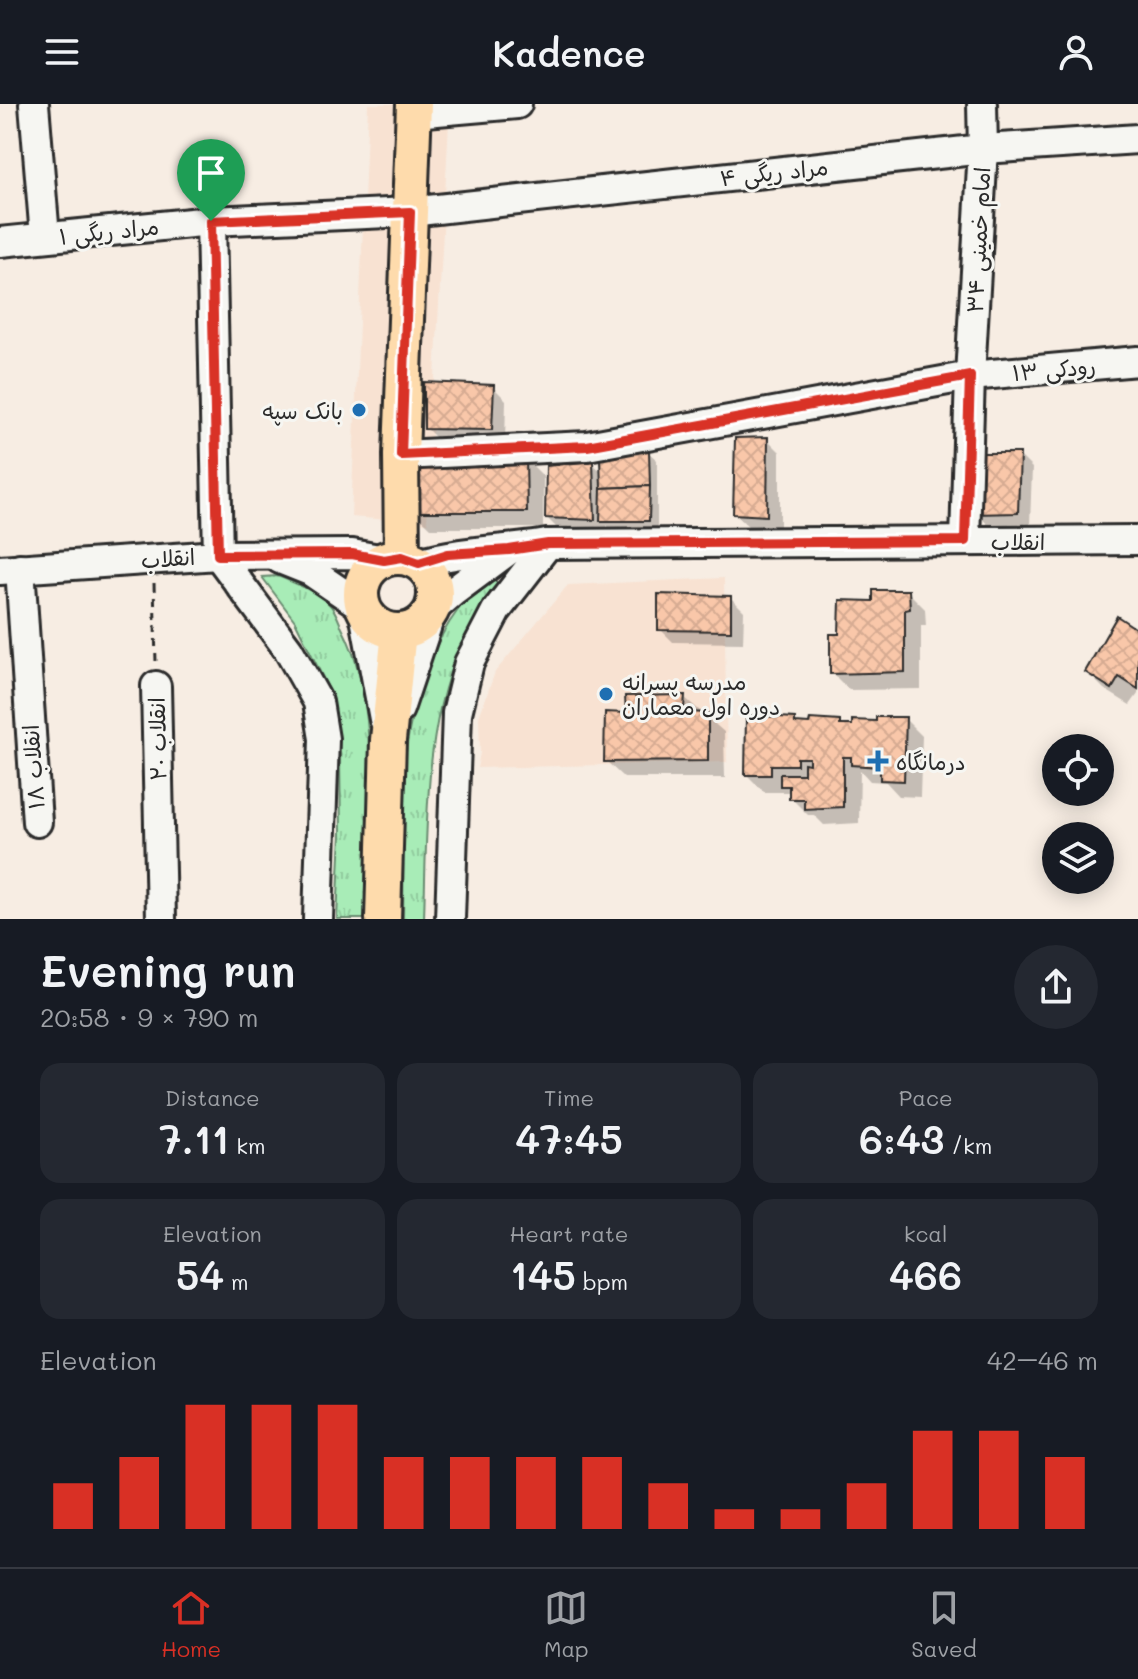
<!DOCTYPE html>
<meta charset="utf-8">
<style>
body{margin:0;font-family:Mali,"Playpen Sans Arabic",sans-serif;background:#242831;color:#f1f3f6;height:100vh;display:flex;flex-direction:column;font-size:30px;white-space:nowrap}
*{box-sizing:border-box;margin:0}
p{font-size:26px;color:#9ea1a6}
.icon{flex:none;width:44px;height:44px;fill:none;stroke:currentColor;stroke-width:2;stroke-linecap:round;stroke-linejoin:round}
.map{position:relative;height:815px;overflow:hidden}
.details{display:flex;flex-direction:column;background:#171b24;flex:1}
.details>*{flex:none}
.buttons{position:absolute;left:1042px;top:630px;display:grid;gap:16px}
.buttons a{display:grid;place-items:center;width:72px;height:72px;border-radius:50%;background:#171b24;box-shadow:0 4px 20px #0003;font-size:40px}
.pin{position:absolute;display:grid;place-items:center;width:68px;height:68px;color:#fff;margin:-82px -34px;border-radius:50% 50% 50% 0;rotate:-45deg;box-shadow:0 0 8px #0007}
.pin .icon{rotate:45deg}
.round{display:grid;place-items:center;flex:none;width:84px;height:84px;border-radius:42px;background:#242831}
.overview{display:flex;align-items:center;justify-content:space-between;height:136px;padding:0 40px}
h1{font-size:44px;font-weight:600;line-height:60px}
.metrics{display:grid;grid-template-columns:repeat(3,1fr);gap:12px;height:136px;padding:8px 40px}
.metrics div{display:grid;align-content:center;border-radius:20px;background:#242831;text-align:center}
.metrics b{font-size:40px;font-weight:600}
.metrics small{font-size:22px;font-weight:400}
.metrics p{font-size:22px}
.chart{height:224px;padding:16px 40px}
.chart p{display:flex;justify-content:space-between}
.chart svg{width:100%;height:144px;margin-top:8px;stroke:#d93025;stroke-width:6}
header{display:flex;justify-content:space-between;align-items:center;height:104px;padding:0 40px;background:#171b24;font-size:36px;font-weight:600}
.tabs{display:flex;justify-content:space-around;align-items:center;height:112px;border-top:2px solid #363941;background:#171b24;font-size:22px;color:#9ea1a6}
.tabs a{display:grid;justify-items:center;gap:4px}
.tabs .current{color:#d93025}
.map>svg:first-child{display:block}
.built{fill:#f8e2d2}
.grass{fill:url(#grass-tufts);stroke:#6a8c71;stroke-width:2}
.shadow{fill:#0003}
.building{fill:url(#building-cross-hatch);stroke:#2b2b2b;stroke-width:2}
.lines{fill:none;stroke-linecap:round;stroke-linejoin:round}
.minor-casing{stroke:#2b2b2b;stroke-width:34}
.major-casing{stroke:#2b2b2b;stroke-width:40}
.path{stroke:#2b2b2b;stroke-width:3;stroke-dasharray:8 6;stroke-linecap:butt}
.minor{stroke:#f6f6f2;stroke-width:28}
.major{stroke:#fedbac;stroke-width:34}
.route-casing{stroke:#fff;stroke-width:16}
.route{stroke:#d93025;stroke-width:10}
.poi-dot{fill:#1f6fb2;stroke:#f6f6f2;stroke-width:3}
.labels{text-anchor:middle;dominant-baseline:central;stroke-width:6;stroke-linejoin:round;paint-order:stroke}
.street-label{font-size:22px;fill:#2b2b2b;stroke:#f6f6f2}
.poi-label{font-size:22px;fill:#2b2b2b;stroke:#f6f6f2;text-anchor:start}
</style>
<header><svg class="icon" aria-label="menu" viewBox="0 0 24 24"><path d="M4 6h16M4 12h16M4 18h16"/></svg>Kadence<svg class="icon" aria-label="person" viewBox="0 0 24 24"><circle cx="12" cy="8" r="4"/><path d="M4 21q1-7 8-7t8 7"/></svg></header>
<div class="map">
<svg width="1138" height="815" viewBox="0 0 1138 815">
<defs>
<pattern id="grass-tufts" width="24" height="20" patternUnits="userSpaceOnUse" patternTransform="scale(2)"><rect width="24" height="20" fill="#a8ecb7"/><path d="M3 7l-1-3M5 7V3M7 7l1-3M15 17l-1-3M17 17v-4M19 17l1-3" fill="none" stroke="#91cb9e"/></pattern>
<pattern id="building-cross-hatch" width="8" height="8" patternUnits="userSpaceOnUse" patternTransform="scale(2)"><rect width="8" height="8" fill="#f9c7a9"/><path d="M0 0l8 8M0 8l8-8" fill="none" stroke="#d6ab92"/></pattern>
</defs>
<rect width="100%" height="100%" fill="#f7ede3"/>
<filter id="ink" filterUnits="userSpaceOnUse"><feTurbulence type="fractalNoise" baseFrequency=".0125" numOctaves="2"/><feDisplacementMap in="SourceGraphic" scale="16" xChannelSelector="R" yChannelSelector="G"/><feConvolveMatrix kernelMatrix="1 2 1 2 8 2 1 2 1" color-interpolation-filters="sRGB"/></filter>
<g filter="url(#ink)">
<g class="built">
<path d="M368,0H450L427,419L351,413Z"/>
<path d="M724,474L727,658L477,664L480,649L479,613L495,568L568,481Z"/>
</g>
<g class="grass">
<path d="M278,472C295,479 319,488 331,502C336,508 339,517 342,524C384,602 366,728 365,815H337L341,729L340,654L331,590L295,517L262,473Z"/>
<path d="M490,476L497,478L500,484C489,500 474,516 465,533C423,614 427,726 424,815H403C404,764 402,712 405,661C408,602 438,508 490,476Z"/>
</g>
<g class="shadow">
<path d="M493,283L506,296L505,339L439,337L426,324Z"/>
<path d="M767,335L780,348V424L748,422L735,410Z"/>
<path d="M648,348L657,356V424L610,425L607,421V428L560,427L547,414L592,359L602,368Z"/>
<path d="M1019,351L1032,364L1030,421L989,422L977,409Z"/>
<path d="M526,355L543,372V424H431L413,407Z"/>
<path d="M908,488L925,505L926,522H921V585L849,586L832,569L841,533L875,499Z"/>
<path d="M731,494L744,507L743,539L673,538L660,525Z"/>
<path d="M1138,528V590L1130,601L1104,585L1087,568Z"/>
<path d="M684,593L724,628L725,674H624L606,657Z"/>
<path d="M905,615L922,632L920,693L899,692L886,678L870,677L860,666L859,719L824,721L814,711H808L791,694L789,688H764L747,671L794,616L799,621L840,619L844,623Z"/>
</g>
<g class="building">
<path d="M424,278L494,281L492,326L424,325Z"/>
<path d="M768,333L767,412L733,410L735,334Z"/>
<path d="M649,346L650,382L601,384L600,354Z"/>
<path d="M977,349H1020L1018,409L974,410Z"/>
<path d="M413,353H526L527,408H411Z"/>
<path d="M593,357L595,416L545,414L546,362Z"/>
<path d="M650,382L649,417H600L601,384Z"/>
<path d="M873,486H909L910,505L905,506V568L830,570V530H839L840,496L873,497Z"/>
<path d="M658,490L731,492V527L658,526Z"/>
<path d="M1117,512L1138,526V585L1119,573L1112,585L1085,568Z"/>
<path d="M685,591L684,604L688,608L708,609V657L604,658L605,608L626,609L625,592Z"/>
<path d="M746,611L795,614V619L809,620L810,615L840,617V621H852V616L876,617V613H906L904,677L880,676V663L851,661V653H843V703L804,705V695H789V682H780V670H804V659L809,660V654H797V661H771V671H745Z"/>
</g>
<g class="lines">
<g class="minor-casing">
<g id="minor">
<path d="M34,0L45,133"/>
<path d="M414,9L517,0"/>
<path d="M211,117L218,451L288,545L318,598L324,635L318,815"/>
<path d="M0,138L211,117L410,108L983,45L1138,35"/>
<path d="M401,351L587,342L970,272L1138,257"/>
<path d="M965,437L970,272L983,45L982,0"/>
<path d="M280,455L310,467L363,503L384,615"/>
<path d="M419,459C461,446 505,447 548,440L1138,436"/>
<path d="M20,464L37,718"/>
<path d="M0,466L218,451L352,450L384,456"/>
<path d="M156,582L161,815"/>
<path d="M399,605L432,506L454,487L509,446"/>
<path d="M450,815L457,609L469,559L496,507L548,440"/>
</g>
</g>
<g class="major-casing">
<g id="major">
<circle cx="398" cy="490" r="37"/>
<path d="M402,453L401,351L414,0"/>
<path d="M383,815L388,636L399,527"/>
</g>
</g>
<path class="path" d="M154,479L156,559"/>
<use href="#minor" class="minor"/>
<use href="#major" class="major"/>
</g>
</g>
<g class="lines" filter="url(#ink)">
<g class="route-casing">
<path id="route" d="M410,108L401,351L587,342L970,272L965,437L548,440L509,446L448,450L419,459L402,453L384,456L352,450L218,451L211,117Z"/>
</g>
<use href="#route" class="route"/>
</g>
<g class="poi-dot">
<circle cx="359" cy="306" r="8"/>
<circle cx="606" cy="590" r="8"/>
<path d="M874 645h8v8h8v8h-8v8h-8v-8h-8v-8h8z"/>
</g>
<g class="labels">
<g class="street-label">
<text transform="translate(774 68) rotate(-6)">مراد ریگی ۴</text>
<text transform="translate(109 127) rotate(-6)">مراد ریگی ۱</text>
<text transform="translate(978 136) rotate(-87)">امام خمینی ۳۴</text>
<text transform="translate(1054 265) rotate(-5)">رودکی ۱۳</text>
<text x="1018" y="437">انقلاب</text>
<text transform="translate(168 454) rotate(-4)">انقلاب</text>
<text transform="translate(157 635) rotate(-91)">انقلاب ۲۰</text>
<text transform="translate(33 663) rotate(-94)">انقلاب ۱۸</text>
</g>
<g class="poi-label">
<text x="343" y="306" text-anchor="end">بانک سپه</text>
<text x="622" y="577">مدرسه پسرانه<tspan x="622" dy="25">دوره اول معماران</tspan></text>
<text x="896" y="657">درمانگاه</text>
</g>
</g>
</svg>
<div class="buttons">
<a><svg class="icon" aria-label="locate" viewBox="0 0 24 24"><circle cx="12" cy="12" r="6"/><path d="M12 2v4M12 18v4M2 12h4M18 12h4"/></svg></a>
<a><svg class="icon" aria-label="layers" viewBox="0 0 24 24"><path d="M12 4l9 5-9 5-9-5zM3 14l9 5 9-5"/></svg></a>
</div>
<div class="pin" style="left:211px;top:117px;background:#1e9e55"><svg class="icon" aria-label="arrive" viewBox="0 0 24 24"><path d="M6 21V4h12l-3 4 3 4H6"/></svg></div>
</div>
<section class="details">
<div class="overview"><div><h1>Evening run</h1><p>20:58 · 9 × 790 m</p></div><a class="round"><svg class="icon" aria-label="share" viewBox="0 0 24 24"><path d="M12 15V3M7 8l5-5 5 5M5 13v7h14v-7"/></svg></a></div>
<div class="metrics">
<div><p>Distance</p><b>7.11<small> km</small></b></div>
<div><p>Time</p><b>47:45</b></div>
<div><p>Pace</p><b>6:43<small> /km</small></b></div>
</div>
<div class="metrics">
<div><p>Elevation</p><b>54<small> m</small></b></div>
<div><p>Heart rate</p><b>145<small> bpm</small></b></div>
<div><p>kcal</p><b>466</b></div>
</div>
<div class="chart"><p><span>Elevation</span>42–46 m</p>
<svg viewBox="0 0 160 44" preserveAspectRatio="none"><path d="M5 44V30M15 44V22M25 44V6M35 44V6M45 44V6M55 44V22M65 44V22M75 44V22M85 44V22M95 44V30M105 44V38M115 44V38M125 44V30M135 44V14M145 44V14M155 44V22"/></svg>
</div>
</section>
<nav class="tabs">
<a class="current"><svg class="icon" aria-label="home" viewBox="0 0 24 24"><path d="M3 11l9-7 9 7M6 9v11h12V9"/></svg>Home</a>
<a><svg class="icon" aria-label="map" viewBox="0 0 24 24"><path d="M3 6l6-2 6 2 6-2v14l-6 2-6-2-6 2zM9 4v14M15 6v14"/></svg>Map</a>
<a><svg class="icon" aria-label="saved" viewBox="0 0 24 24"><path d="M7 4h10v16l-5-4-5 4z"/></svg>Saved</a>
</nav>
